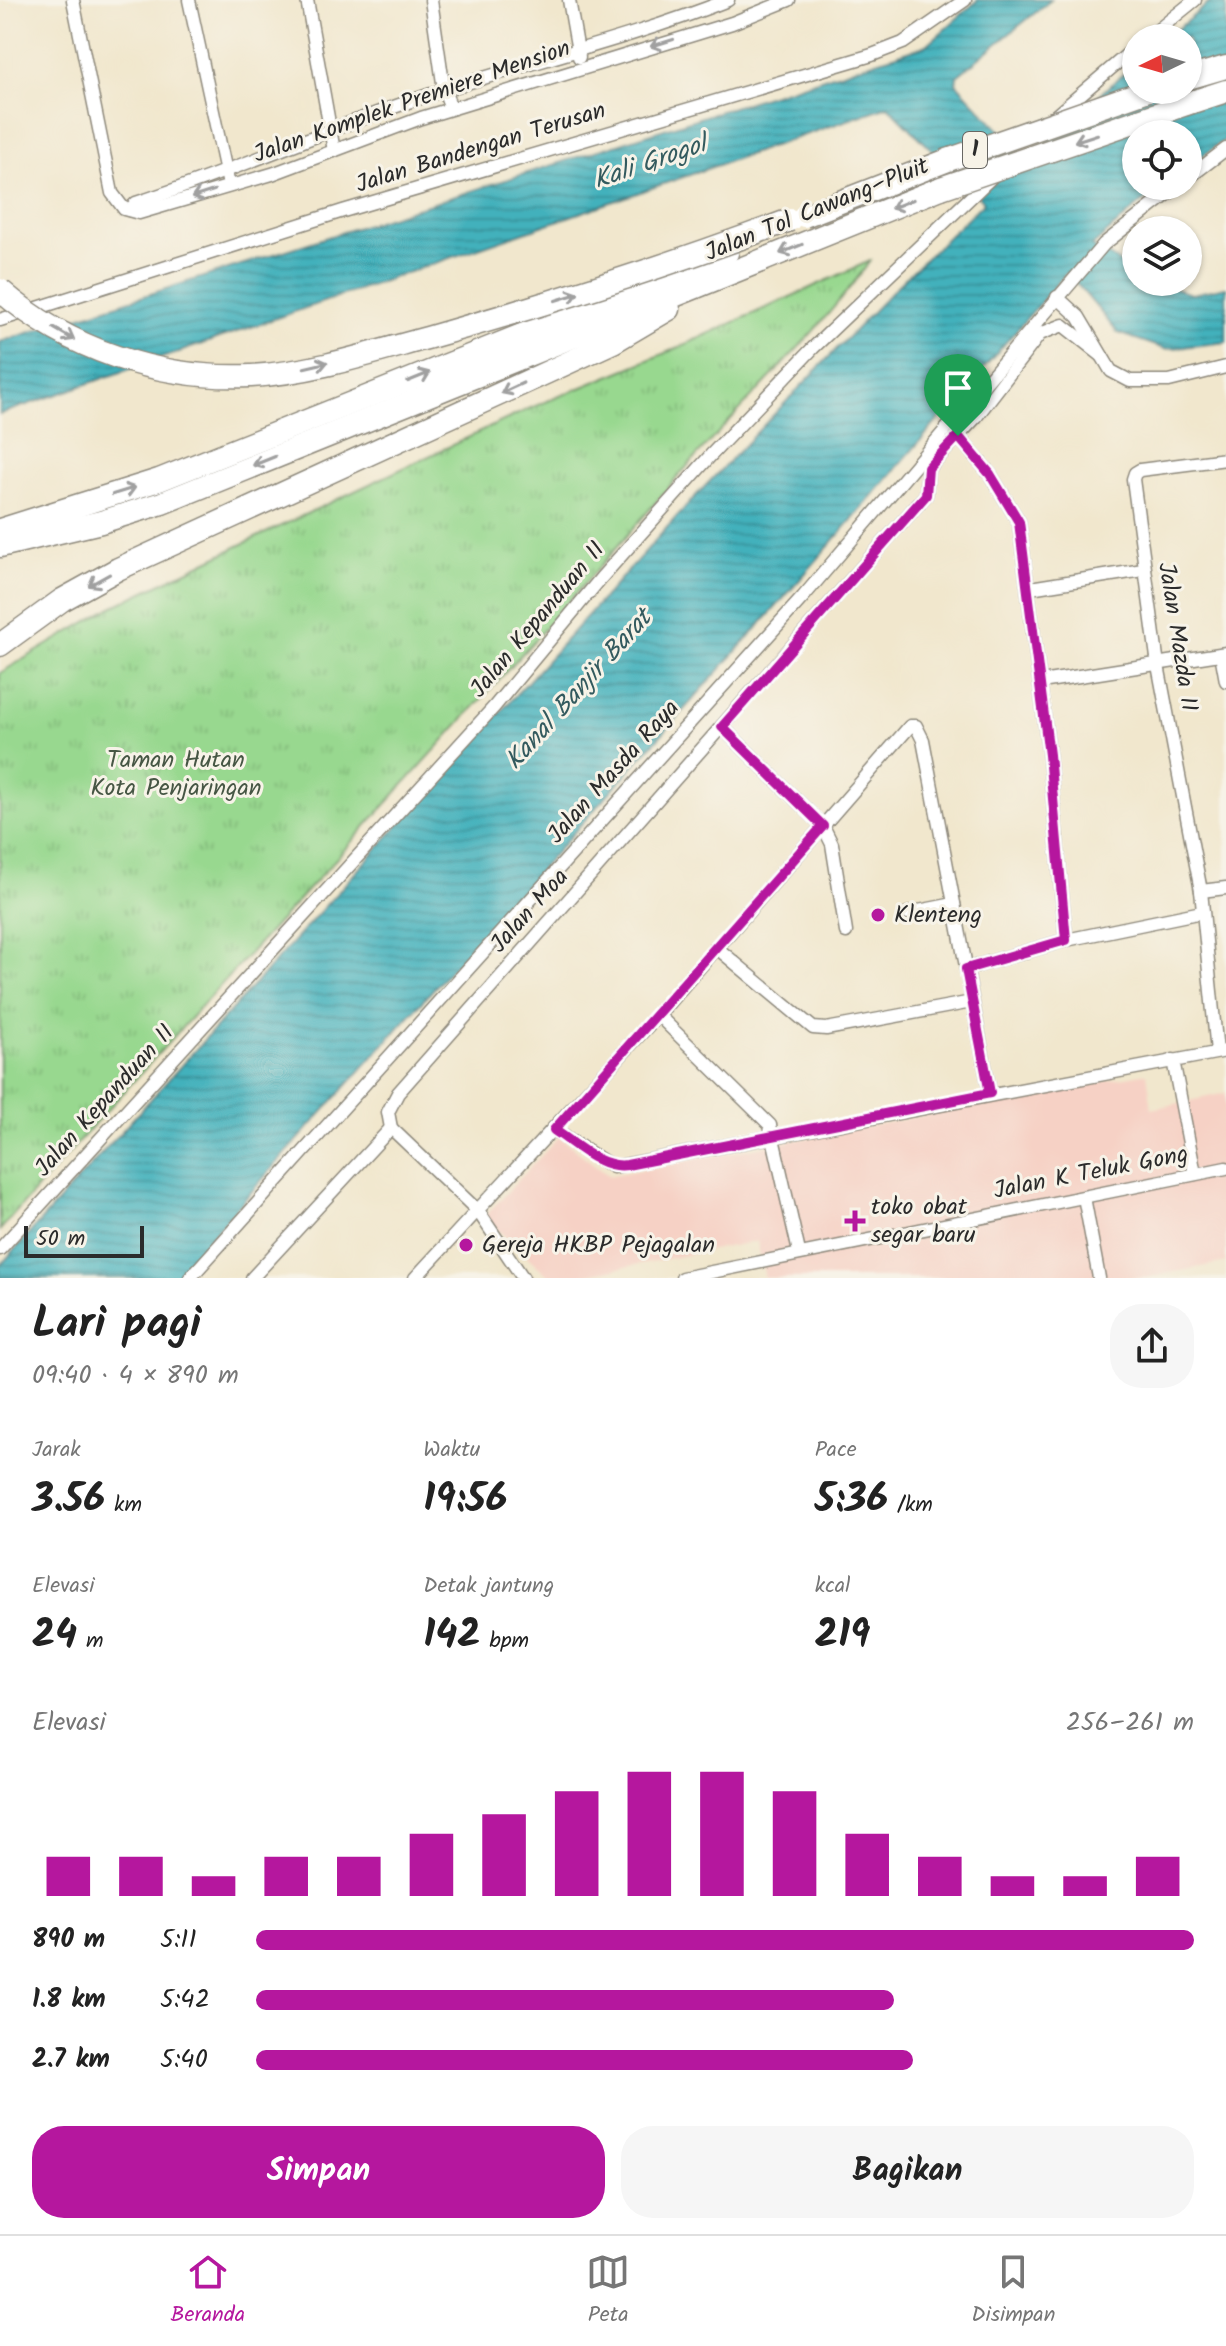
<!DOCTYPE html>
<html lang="id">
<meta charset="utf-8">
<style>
body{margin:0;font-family:Kalam,sans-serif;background:#f6f6f6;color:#222;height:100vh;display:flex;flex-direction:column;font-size:30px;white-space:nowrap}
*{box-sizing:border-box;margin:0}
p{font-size:26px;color:#767676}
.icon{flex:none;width:44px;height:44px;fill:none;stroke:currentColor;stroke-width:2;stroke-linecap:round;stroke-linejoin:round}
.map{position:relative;height:1278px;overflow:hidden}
.details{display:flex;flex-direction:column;background:#fff;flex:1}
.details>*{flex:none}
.needle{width:52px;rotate:265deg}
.buttons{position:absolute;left:1122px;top:24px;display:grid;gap:16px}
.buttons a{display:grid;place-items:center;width:80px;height:80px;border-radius:50%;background:#fff;box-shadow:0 2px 6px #0004;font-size:40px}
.scale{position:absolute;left:24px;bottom:20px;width:120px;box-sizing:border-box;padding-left:8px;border:4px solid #2b2b2b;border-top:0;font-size:22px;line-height:28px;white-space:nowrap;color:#2b2b2b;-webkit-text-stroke:6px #f7f3e8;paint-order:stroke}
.pin{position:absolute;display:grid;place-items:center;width:68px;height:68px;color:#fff;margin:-82px -34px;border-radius:50% 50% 50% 0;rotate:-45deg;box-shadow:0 0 8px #0007}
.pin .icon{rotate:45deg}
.round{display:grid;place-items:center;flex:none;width:84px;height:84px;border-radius:32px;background:#f6f6f6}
.summary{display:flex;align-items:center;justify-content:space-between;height:136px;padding:0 32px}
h1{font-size:44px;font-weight:700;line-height:60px}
.metrics{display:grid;grid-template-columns:repeat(3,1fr);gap:12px;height:136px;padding:8px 32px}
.metrics div{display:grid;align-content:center}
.metrics b{font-size:40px;font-weight:700}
.metrics small{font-size:22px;font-weight:400}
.metrics p{font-size:22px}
.chart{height:224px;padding:16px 32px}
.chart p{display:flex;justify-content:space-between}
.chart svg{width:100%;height:144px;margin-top:8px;stroke:#b5179e;stroke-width:6}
.cta{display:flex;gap:16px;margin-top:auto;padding:16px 32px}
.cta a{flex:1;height:92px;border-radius:32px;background:#b5179e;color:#fff;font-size:32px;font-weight:700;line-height:92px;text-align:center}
.cta a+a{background:#f6f6f6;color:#222}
ul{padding:0 32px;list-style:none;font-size:26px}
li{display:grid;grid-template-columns:128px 96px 1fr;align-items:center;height:60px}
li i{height:20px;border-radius:10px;background:#b5179e}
.tab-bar{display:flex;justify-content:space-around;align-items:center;height:112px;border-top:2px solid #e0e0e0;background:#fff;font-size:22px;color:#767676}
.tab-bar a{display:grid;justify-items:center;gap:4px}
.tab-bar .on{color:#b5179e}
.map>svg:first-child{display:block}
.built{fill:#f6d1c5}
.park{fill:url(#park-tufts);stroke:#62825d;stroke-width:2}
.water{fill:url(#water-rules);stroke:#366e74;stroke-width:2}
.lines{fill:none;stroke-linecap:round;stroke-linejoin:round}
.minor-casing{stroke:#8e897c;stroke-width:15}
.motorway-casing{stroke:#8e897c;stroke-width:25}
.minor{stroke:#fff;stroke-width:12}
.motorway{stroke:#fff;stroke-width:22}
.motorway-bridge-casing{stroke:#8e897c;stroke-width:25;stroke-linecap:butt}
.motorway-bridge{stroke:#fff;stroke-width:22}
.oneway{stroke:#a0a0a0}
.route-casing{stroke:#fff;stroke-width:16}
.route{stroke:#b5179e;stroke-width:10}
.poi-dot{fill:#b5179e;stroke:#f7f3e8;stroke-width:3}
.labels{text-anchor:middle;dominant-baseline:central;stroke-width:6;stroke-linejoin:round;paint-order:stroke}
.shield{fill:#f7f3e8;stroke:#686764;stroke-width:2}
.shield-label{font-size:22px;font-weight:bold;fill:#2b2b2b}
.street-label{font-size:24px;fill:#2b2b2b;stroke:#f7f3e8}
.park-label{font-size:24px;fill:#465644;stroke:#f7f3e8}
.poi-label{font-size:24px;fill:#2b2b2b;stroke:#f7f3e8;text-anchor:start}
.water-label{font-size:26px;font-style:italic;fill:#335a5e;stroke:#f7f3e8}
</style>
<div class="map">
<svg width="1226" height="1278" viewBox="0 0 1226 1278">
<defs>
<pattern id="park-tufts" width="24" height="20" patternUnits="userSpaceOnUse" patternTransform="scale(2)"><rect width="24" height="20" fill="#98d88f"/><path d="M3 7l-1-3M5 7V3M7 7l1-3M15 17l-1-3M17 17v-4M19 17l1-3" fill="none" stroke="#83ba7c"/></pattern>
<pattern id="water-rules" width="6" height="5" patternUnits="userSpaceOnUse" patternTransform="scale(2)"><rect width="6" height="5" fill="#42b1bc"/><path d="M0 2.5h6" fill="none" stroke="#379099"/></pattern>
</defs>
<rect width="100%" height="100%" fill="#f7f3e8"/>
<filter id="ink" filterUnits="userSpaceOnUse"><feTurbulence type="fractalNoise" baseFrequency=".0125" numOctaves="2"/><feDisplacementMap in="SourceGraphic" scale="16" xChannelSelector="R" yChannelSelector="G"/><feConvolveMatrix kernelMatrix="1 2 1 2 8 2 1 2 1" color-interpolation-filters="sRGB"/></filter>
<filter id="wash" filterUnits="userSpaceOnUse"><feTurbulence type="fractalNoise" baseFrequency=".006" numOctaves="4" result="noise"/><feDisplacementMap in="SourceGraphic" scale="32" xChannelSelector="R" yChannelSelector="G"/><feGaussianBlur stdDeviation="1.8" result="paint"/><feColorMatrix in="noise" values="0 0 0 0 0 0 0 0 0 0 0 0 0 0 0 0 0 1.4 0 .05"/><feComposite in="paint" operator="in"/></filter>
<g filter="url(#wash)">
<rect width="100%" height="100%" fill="#f1e7cd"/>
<path class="built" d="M1147,1073L1152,1109L1226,1093V1262L1145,1278H765L757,1241L569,1278H551L484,1217L559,1137L609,1176Z"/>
<path class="park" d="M870,261C812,342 735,410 670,486C452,738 221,980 0,1230V673L112,607L251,540L533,407L675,349Z"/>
<path class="water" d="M978,0H1051L957,76L956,83L1026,158L1136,63V90H1188V38H1166L1213,0H1226V139L1188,166V134H1136V186H1161L1092,246L1136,272V282H1152L1192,294L1226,287V342L1165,349L1118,333L1067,272L776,607L174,1278H0V1266L691,501L897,286L984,202L888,106L0,414V342L927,45Z"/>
</g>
<g filter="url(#ink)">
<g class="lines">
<g class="minor-casing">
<g id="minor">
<path d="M73,0L112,193L124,209L139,213L272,174L421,118L732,23L789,0"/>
<path d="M189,0L228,181"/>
<path d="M307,0L334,151"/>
<path d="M431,0L444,90L451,108"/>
<path d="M569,0L579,57"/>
<path d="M1148,38L1195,0"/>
<path d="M1054,117L1136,47"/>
<path d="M1188,178L1226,149"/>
<path d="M129,210L136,203C240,169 339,123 444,90C539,60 635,37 728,0"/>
<path d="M1057,297L1079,317L1111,371L1130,381H1169L1226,367"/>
<path d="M0,320L343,211L872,55L903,43L965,0"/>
<path d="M958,436L990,474L1019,522L1049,755L1066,940"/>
<path d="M1030,588L1143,570"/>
<path d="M1221,654L1226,681"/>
<path d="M1041,682L1226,653"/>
<path d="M722,727L823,826L832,844L846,932"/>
<path d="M1201,891L1226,888"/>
<path d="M908,913L954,904"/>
<path d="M717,948L813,1028L826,1029L972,1002"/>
<path d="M966,969L1066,940L1202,912"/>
<path d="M658,1015L770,1125L799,1252"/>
<path d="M1217,1052L1201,891L1158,665L1133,479L1135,473L1140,470L1226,459"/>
<path d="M1173,1060L1195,1174"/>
<path d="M391,1128L388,1112L398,1093L926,495L928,468L976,417L1040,334L1063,325L1101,355"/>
<path d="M391,1128L478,1211L523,1278"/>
<path d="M554,1130L613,1167L1226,1051"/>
<path d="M1084,1197L1099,1278"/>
<path d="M0,1249L494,707L601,578L711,455L813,348L994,175"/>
<path d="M190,1278L803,597L1104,244L1178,186"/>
<path d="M252,1278L391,1128"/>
<path d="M415,1278L658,1015L910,726H916L923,740L990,1093"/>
<path d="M682,1278L1226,1168"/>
</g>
</g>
<g class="motorway-casing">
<g id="motorway">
<path d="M1188,78L1226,67"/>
<path d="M1186,104L1226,91"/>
<path d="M0,530L159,480L727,253"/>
<path d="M0,546L101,522L162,503L941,188"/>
<path d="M0,645L62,600L118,569L613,342L669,309"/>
</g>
</g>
<use href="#minor" class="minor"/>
<use href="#motorway" class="motorway"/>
<g class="motorway-bridge-casing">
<g id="motorway-bridge">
<path d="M941,188L1186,104"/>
<path d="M804,216L948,160L1148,90"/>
<path d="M0,290C68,350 160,380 251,376C312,373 375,352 434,336C554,302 673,264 790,220"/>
</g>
</g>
<use href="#motorway-bridge" class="motorway-bridge"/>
</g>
<defs><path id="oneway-shaft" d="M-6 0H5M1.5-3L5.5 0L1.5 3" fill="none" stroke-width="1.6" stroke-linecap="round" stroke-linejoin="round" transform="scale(2)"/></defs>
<g class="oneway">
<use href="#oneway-shaft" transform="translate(662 43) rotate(163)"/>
<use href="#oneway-shaft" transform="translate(1086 138) rotate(162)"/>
<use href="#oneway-shaft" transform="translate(203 194) rotate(162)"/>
<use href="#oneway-shaft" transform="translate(902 204) rotate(158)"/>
<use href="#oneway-shaft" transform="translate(791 249) rotate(158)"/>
<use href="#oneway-shaft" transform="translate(567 297) rotate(-17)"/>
<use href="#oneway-shaft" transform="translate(64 334) rotate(30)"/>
<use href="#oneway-shaft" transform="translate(316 365) rotate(-13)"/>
<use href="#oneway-shaft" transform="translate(419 377) rotate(-22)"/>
<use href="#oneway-shaft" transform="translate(512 388) rotate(155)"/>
<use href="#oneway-shaft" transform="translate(264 461) rotate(158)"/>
<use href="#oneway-shaft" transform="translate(124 491) rotate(-17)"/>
<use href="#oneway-shaft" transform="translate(99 580) rotate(151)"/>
</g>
</g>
<g class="lines" filter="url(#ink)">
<g class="route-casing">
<path id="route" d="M958,436L990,474L1019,522L1049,755L1066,940L966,969L990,1093L627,1165C600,1169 576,1144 554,1130L823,826L722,727L926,495L928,468Z"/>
</g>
<use href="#route" class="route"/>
</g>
<g class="poi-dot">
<circle cx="878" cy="915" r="8"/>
<path d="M851 1209h8v8h8v8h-8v8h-8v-8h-8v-8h8z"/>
<circle cx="466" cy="1245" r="8"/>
</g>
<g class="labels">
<rect class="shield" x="963" y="132" width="24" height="36" rx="6"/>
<g class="shield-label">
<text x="975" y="150">1</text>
</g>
<g class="street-label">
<text transform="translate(412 102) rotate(-19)">Jalan Komplek Premiere Mension</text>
<text transform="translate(481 148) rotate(-17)">Jalan Bandengan Terusan</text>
<text transform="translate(817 210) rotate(-22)">Jalan Tol Cawang–Pluit</text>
<text transform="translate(538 620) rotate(-50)">Jalan Kepanduan II</text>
<text transform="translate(1177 637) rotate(81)">Jalan Mazda II</text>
<text transform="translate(614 772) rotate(-48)">Jalan Masda Raya</text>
<text transform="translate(530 911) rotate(-48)">Jalan Moa</text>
<text transform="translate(105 1101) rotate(-48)">Jalan Kepanduan II</text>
<text transform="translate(1091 1173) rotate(-11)">Jalan K Teluk Gong</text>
</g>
<g class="park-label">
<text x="176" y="760">Taman Hutan<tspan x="176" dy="28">Kota Penjaringan</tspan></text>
</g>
<g class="poi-label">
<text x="894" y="915">Klenteng</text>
<text x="871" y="1207">toko obat<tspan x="871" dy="28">segar baru</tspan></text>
<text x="482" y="1245">Gereja HKBP Pejagalan</text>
</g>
<g class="water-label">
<text transform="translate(650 163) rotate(-19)">Kali Grogol</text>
<text transform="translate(579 690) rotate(-48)">Kanal Banjir Barat</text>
</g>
</g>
</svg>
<div class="buttons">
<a><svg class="needle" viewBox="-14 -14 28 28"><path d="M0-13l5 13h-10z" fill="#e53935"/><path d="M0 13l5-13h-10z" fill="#767676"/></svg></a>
<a><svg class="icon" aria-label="locate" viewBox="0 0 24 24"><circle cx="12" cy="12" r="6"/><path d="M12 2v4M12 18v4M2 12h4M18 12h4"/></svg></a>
<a><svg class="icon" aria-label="layers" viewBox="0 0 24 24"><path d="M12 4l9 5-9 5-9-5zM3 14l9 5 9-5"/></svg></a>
</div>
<div class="scale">50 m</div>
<div class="pin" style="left:958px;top:436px;background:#1e9e55"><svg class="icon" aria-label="arrive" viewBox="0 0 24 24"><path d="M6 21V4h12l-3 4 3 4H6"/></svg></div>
</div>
<section class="details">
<div class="summary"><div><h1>Lari pagi</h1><p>09:40 · 4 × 890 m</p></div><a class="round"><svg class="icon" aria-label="share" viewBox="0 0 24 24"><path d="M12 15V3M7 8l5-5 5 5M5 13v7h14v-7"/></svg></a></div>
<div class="metrics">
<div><p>Jarak</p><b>3.56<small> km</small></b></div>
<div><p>Waktu</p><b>19:56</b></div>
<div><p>Pace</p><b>5:36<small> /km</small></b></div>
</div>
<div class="metrics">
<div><p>Elevasi</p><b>24<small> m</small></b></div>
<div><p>Detak jantung</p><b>142<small> bpm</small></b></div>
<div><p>kcal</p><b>219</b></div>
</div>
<div class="chart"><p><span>Elevasi</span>256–261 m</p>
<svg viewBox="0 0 160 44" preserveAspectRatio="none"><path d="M5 44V32M15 44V32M25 44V38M35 44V32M45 44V32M55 44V25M65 44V19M75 44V12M85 44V6M95 44V6M105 44V12M115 44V25M125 44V32M135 44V38M145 44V38M155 44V32"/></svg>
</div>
<ul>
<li><b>890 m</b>5:11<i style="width:100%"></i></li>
<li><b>1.8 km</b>5:42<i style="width:68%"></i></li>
<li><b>2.7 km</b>5:40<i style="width:70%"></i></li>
</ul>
<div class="cta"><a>Simpan</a><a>Bagikan</a></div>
</section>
<nav class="tab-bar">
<a class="on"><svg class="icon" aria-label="home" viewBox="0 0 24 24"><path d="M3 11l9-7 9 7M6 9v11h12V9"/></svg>Beranda</a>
<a><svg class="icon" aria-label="map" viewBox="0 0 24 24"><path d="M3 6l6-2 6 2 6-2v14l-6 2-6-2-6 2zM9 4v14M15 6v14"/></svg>Peta</a>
<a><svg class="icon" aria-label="saved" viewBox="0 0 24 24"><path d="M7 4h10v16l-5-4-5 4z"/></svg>Disimpan</a>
</nav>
